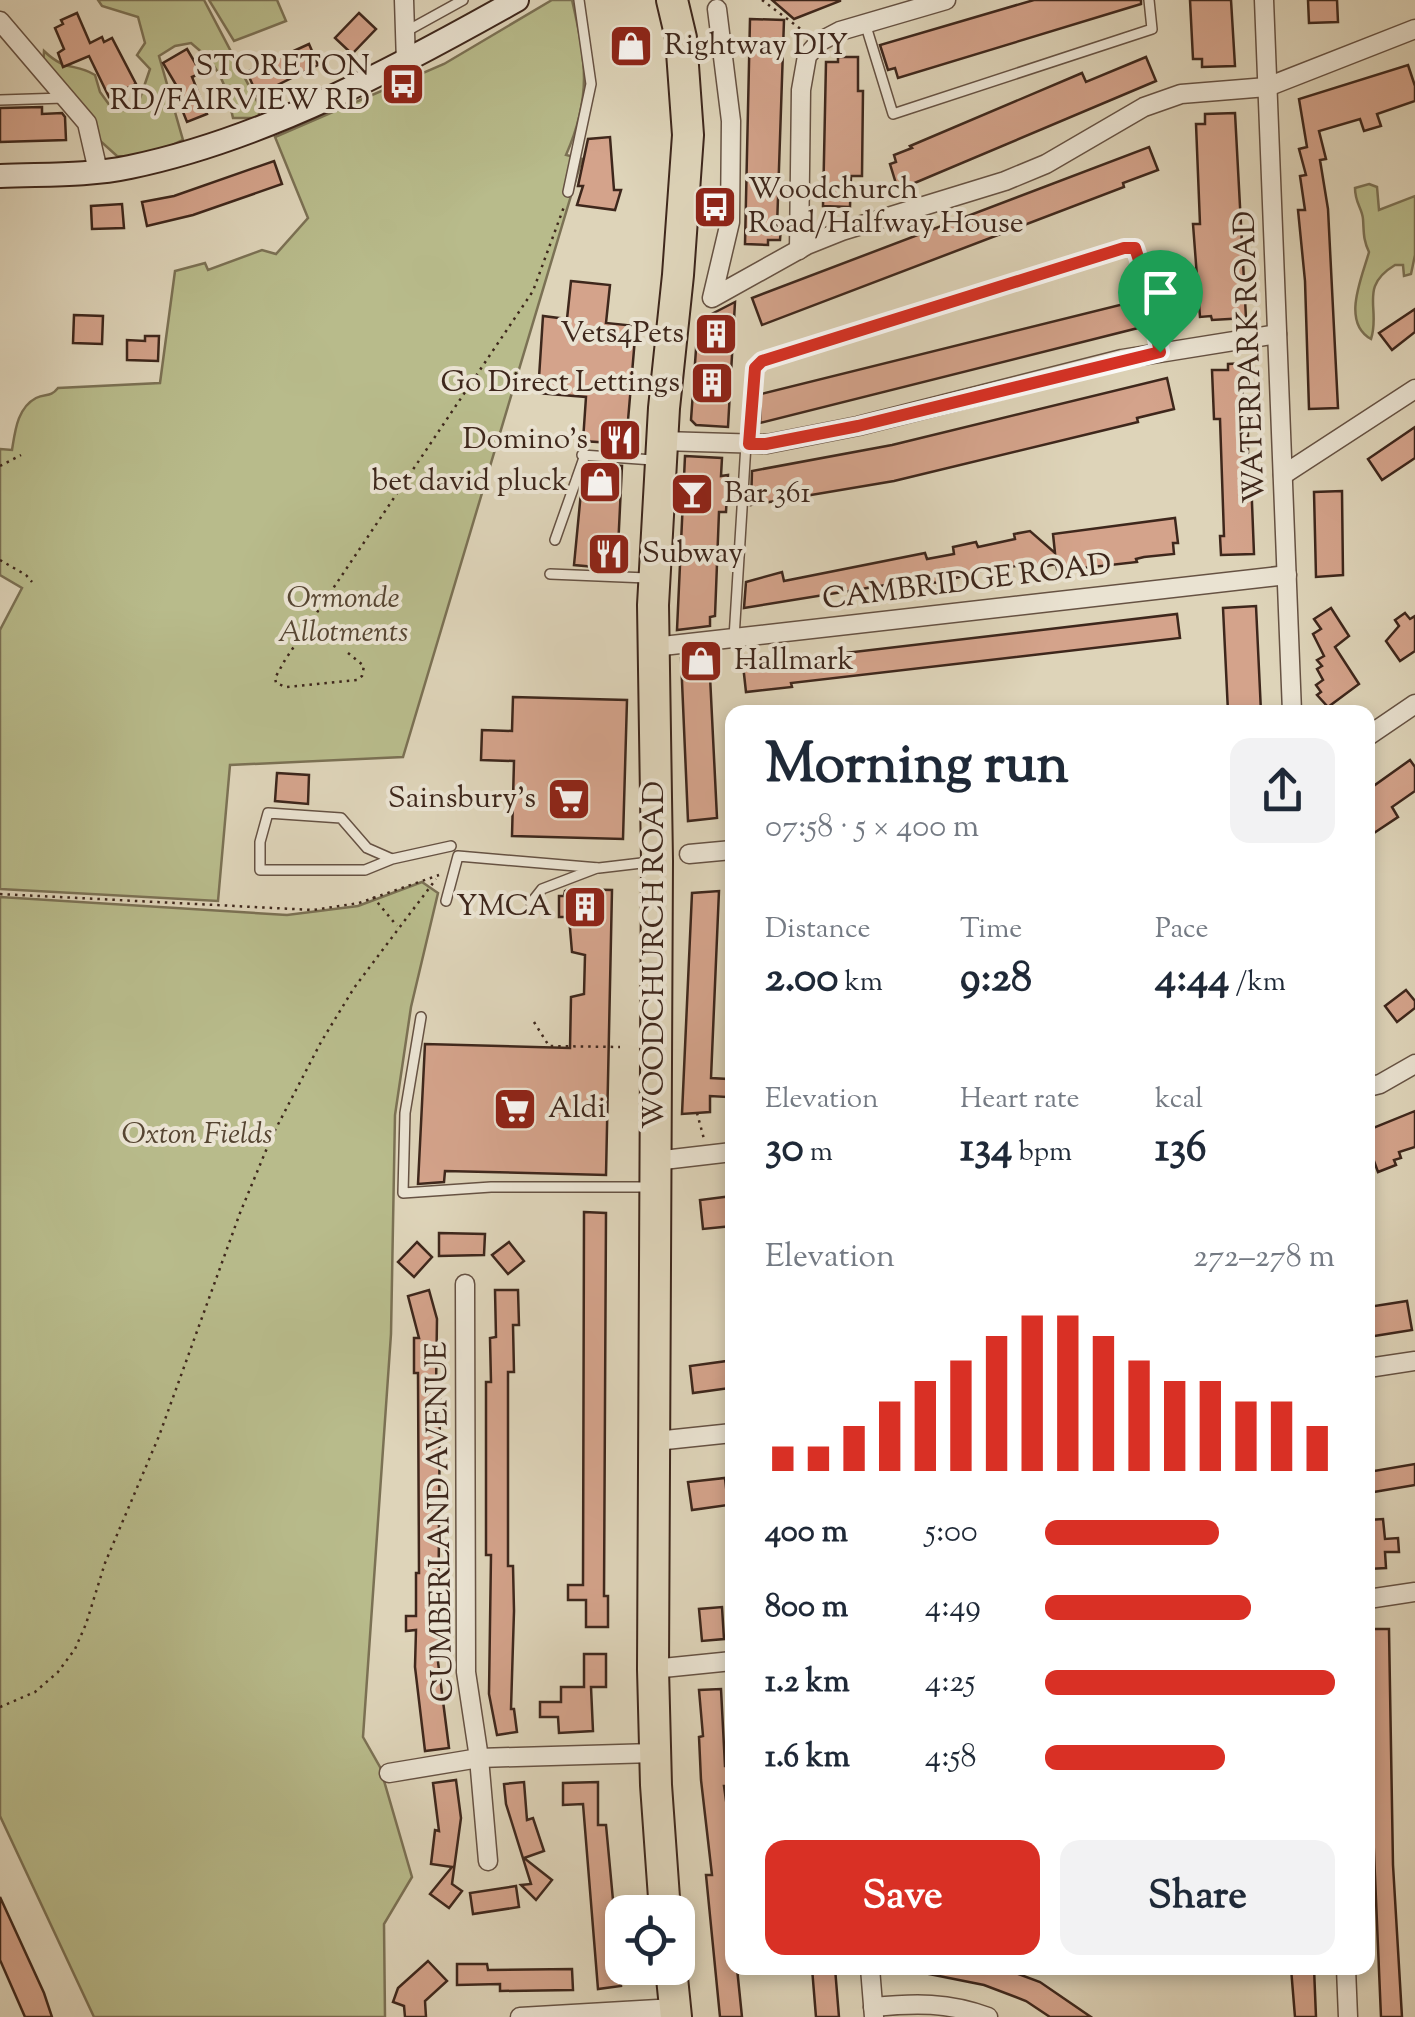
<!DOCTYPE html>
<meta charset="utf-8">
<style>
body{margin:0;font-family:"Sorts Mill Goudy",serif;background:#f2f2f3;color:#1f2937;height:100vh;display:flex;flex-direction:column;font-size:38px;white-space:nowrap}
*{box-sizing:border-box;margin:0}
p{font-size:32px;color:#747a83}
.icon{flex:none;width:55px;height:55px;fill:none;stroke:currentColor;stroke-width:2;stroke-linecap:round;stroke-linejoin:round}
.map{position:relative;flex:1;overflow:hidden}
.side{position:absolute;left:725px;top:705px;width:650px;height:1270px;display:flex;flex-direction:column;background:#fff;border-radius:20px;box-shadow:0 5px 15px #0003}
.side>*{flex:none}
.tools{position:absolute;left:605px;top:1895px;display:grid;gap:20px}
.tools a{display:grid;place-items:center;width:90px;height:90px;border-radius:20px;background:#fff;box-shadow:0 5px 15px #0003;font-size:50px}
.pin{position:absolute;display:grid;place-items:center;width:85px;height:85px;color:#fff;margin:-102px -42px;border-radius:50% 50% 50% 0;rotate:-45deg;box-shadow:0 0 10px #0007}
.pin .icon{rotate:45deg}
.round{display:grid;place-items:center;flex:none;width:105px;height:105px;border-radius:20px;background:#f2f2f3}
.head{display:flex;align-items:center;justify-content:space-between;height:170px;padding:0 40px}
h1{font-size:55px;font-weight:700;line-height:75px}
.stats{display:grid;grid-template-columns:repeat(3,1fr);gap:15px;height:170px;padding:10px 40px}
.stats div{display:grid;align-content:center}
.stats b{font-size:42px;font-weight:700}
.stats small{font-size:28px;font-weight:400}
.stats p{font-size:28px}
.chart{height:280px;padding:20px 40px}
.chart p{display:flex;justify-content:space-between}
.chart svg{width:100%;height:180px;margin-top:10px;stroke:#d93025;stroke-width:6}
.primary-button{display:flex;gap:20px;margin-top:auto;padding:20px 40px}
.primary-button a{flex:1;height:115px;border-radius:20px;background:#d93025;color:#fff;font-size:40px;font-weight:700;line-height:115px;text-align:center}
.primary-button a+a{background:#f2f2f3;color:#1f2937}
ul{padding:0 40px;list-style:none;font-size:32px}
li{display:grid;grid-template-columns:160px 120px 1fr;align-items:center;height:75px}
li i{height:25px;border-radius:12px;background:#d93025}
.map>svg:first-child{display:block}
.green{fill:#b8bb8b;stroke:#7b7154;stroke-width:2.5}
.building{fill:#d4a38b;stroke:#3e271c;stroke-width:2.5}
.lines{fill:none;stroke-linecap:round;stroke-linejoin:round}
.lane-casing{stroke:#665243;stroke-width:12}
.street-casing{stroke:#665243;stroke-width:21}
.secondary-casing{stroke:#3e271c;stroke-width:26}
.highway-casing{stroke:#3e271c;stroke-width:34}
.path{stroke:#3e271c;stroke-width:2.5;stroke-dasharray:2.5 5;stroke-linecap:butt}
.lane{stroke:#eae3d2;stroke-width:9}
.street{stroke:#eae3d2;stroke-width:18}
.secondary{stroke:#eae3d2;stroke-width:22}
.highway{stroke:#ded4b9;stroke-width:30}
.route-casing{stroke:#fff;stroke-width:20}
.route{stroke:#d93025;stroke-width:12}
.labels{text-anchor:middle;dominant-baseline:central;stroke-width:8;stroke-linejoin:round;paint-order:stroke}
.poi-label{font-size:30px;fill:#3e271c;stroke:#eae3d2;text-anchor:end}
.street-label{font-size:30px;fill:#3e271c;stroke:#eae3d2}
.park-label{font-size:30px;font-style:italic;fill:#564532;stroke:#eae3d2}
</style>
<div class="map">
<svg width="1415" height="2017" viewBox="0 0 1415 2017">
<rect width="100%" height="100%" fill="#ded4b9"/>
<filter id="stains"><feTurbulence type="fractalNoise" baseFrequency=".002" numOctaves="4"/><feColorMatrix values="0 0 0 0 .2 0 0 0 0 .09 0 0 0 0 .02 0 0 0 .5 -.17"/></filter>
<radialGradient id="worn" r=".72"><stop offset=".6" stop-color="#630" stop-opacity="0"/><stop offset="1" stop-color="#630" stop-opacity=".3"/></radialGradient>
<g class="green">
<path d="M98,0H204L259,105V118H233C226,84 220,66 191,43L175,46L159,56L183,140L147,157L117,156L88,130L43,69L44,51C67,73 74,62 95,75L100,92L113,110H136L150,69L137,55L145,43L138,17L102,6Z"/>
<path d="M209,0H277L286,21L234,41Z"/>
<path d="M552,0H572C586,61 592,96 566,155L582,159L403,757L230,765L218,901L0,889V630L22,588L0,575V449L12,450C15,432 17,408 36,398C46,393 50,398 58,388L160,383L175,271L205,263L208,270L262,250L276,254L308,218L275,137L444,64Z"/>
<path d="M1369,184L1377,187L1379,210L1415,196V255L1411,274L1404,276L1403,265H1395C1358,287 1381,309 1371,339C1341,322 1362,278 1369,252C1363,239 1364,233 1363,219C1362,208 1355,203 1355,188Z"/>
<path d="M422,882L438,893L411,1007L395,1115L391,1334L363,1737L380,1767L412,1877L384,1924L385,2017H94L0,1816V897L287,915L358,906Z"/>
</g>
<g class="building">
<path d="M772,0H840V1L794,19Z"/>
<path d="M1034,0H1141V4L898,78L895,68L888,70L880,45Z"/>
<path d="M1190,0H1231L1235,66L1202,67V59H1193Z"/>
<path d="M1308,0H1337L1338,22L1309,23Z"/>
<path d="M77,13L90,43L102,37L104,42L112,38L136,84L109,97L89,56L63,67L58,53L64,49L55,28L63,24L61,20Z"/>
<path d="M359,13L376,29L352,54L335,38Z"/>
<path d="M750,19L784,20L777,227H781L780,240H768V245L745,244Z"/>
<path d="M309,44L318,65L257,95L247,72Z"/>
<path d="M187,49L201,73L192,77L207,114L187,122L177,97L182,95L163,63Z"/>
<path d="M838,57H858V91H863L862,176H851L850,207L823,206L826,62H838Z"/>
<path d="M1146,57L1156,81L898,190L890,164L896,162L894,155L912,148L910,146L1082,73L1086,82Z"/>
<path d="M1408,65L1415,86V101L1377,114L1381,126L1364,131L1360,119L1319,131L1326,159L1320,160L1328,209L1338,408L1309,409L1305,281L1298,210H1305L1300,176L1306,175L1299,149L1307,147L1299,99Z"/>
<path d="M42,107V114L62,113L65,117L66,140L0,142V108Z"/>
<path d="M1235,113L1246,318L1212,320L1211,316L1200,317L1193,224H1200L1196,124H1205V114Z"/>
<path d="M610,137L614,190H621L615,210L577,205L583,186H578L588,139Z"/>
<path d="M1149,147L1158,170L1123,183L1124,187L762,325L752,298Z"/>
<path d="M274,161L282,184L193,215L147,226L142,202L174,196Z"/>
<path d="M122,204L124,228L92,229L91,206Z"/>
<path d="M571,281L610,285L606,323L636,326L626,444L583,441L586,397L538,393L543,316L567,319Z"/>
<path d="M1140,300L1146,326L760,423L761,394Z"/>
<path d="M735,302L728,427L696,425L691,420L698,321Z"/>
<path d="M1415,309V332L1392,350L1379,333Z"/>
<path d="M74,315L103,316L102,344L73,343Z"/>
<path d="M145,336H159L158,361L127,360V340L145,341Z"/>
<path d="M1246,363L1247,376H1242L1243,403H1248V478H1251L1254,554L1221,555L1220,536H1224L1220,419H1214L1212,370H1228V364Z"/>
<path d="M1167,378L1174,409L1137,418L1138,422L894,481L751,505L752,471L892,445Z"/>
<path d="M1415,427V458L1382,480L1368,459Z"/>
<path d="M685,456L722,458L721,476L728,475L726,512H719L715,616L710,617V626L677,630Z"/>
<path d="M595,464L622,466L617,569L574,565L581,492L590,467Z"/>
<path d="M1342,491L1343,575L1316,577L1314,492Z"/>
<path d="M1175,518L1178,543H1173L1174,554L1144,557L1136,559L1137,562L1066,570L1057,569L1056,564L1022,571L1021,565L996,570L995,567L938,583L929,582L928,579L892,584L744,608L746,582L782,572L784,581L925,553L927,559L954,554L953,547L976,542L978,547L1015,539L1014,534L1030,531L1055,553L1053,534Z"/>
<path d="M1256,606L1261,712H1228L1223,608Z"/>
<path d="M1331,608L1349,636L1335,647L1359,684L1328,707L1317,695L1321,692L1316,685L1323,680L1317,669L1322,666L1317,660L1324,656L1313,634L1321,629L1314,619Z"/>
<path d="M1405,613L1410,619L1415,616V651L1400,661L1386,641L1399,626L1395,620Z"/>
<path d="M1177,614L1180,638L791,683L792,687L746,692L743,665Z"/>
<path d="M718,654L719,676H710L717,818L688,821L681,658Z"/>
<path d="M513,697L627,700L623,839L512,836L514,761L481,760L482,730L512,731Z"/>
<path d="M1410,760L1415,767V791L1392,807L1398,817L1368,837V790Z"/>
<path d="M277,773L309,775L308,804L275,801Z"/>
<path d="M569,889L612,890L606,1175L445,1171L444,1182L418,1184L425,1044L570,1048L571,997L584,994L585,955L572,952L569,917H559V896H564L565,891Z"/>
<path d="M719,891L711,1078L728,1079L727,1097L710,1096V1112L682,1114L692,893Z"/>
<path d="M1406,990L1415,1001V1008L1397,1022L1385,1006Z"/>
<path d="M1415,1111V1147L1399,1152L1401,1158L1394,1160L1396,1165L1378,1172L1374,1161L1368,1163V1130Z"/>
<path d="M732,1196V1226L703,1229L700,1200Z"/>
<path d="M584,1212L606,1213L604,1596H608V1627H586V1600H568V1585H583Z"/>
<path d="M439,1233L485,1234L484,1255L439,1256Z"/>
<path d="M417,1242L432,1257L414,1277L398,1262Z"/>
<path d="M509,1242L524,1261L508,1274L492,1255Z"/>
<path d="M429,1290L437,1319L436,1388H440L438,1662L449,1748L425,1751L415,1667L416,1630L406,1631V1616H416V1573H419L418,1373H414V1338H419L408,1296Z"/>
<path d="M495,1290H518L519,1325H513L514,1372H508V1566H513L514,1611L511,1709H514L517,1732L497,1735L489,1694L491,1555H486V1382H491L490,1338L496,1337Z"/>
<path d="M1407,1301L1412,1330L1368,1337V1307Z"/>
<path d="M727,1361L730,1388L693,1393L690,1366Z"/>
<path d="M1415,1464V1485L1368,1493V1472Z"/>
<path d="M725,1478L728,1505L692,1510L688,1482Z"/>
<path d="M1383,1519L1385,1539L1398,1538L1399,1552H1385L1386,1568L1368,1569V1520Z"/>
<path d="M722,1607L724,1639L702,1641L699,1609Z"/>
<path d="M1368,1629H1389L1393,1865L1402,2017H1381L1368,1712Z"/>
<path d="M584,1654H606V1687H591L593,1731L559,1733L558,1717H540V1702H561V1687H584Z"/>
<path d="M721,1689L725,1766H730L732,1786H724L732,1844V1863L728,1864L732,1968H737L742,2017H720L706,1875H712L701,1780L699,1737L703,1736L699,1690Z"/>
<path d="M456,1780L461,1818L452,1884L462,1891L449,1908L430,1894L452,1867L431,1864L435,1830L439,1831L433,1783Z"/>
<path d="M524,1782L527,1820L533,1818L544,1851L524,1858L552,1880L536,1900L521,1885L531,1884L506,1804L504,1784Z"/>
<path d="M598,1782V1825H606L621,1986L598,1989L583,1804L563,1805V1783Z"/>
<path d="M516,1886L519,1907L473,1914L470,1893Z"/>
<path d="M0,1897L44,1993L52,2017H25L0,1960Z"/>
<path d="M428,1961L447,1981L425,2001L426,2017H405L404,2006L393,2002L398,1988Z"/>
<path d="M457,1964H487L488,1970L572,1969L573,1990L500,1991V1984L457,1985Z"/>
<path d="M812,1968H835L839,2017H816Z"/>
<path d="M930,1968H1002L1040,1982L1091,2017H1050L1026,2001L984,1985L929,1974Z"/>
<path d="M1291,1968H1314L1316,2017H1295Z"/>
</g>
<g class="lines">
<g class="lane-casing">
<g id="lane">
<path d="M865,23L893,114L1152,29L1149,0"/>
<path d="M405,32L463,0"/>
<path d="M0,100L64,98"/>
<path d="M568,192L591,84L579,0"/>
<path d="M749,444L755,369L762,361L1124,247L1135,248L1139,261L1160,352"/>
<path d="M582,455L653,460"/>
<path d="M555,540L585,455"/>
<path d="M550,574L647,578"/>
<path d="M734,638L746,444"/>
<path d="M392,859L367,848L341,818L268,813L260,842V870H365L392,859L451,846"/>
<path d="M446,901L458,856L599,868L650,862"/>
<path d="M531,903L542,889L597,868"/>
<path d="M421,1017L405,1113L403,1193L491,1187H651"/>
</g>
</g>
<g class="street-casing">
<g id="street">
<path d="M404,0L406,63"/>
<path d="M1264,0L1292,712"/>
<path d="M717,9L731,121L730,222L712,298L807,245L842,231L1005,181L1046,164L1144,107L1181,94L1267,87L1415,29"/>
<path d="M0,21L87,123L98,171"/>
<path d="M799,250L801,90L807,56L819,42L840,31L946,0"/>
<path d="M662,441L767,444L858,426L1122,359L1277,334"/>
<path d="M1283,475L1415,389"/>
<path d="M654,647L1287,575"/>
<path d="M1368,736L1415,704"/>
<path d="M689,854L732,850"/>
<path d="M1368,1087L1380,1084L1415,1064"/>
<path d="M655,1161L732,1152"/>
<path d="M465,1284L466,1672L479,1758L488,1861"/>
<path d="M1368,1368L1415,1361"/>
<path d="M656,1441L732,1433"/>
<path d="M1368,1599L1415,1592"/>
<path d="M653,1669L732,1661"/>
<path d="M389,1773L479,1758L654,1753"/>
<path d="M870,1968L874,2017"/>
<path d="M1346,1968L1348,2017"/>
<path d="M873,2007C914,2003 949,2002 988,2017"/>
<path d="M520,2017L675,2008"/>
</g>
</g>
<g class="secondary-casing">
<path id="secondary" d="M0,176C43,174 88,176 130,167C265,139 398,67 517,0"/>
</g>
<g class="highway-casing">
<g id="highway">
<path d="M665,1912L656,1785L653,1669L657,861L653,605L664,408L678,275L688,135L681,38L672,0"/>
<path d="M671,1968L676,2017"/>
</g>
</g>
<g class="path">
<path d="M762,0L806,33"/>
<path d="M0,466L21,455"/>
<path d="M0,560L26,575L32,582"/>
<path d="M348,653L364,666L362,676L357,680L286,687L276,683L275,678L285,660L533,291L565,204"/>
<path d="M0,894L313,910L359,903L439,875"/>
<path d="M373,897L397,926"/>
<path d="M534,1022L549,1046L620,1047"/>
<path d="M697,1113L704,1139"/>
<path d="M0,1707L35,1692L58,1672L75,1649L86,1624L105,1563L159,1436L240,1213L272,1136L321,1042L354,988L436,879"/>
</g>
<use href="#lane" class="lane"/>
<use href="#street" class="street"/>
<use href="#secondary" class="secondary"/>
<use href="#highway" class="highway"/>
</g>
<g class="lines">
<g class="route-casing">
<path id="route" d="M1124,248H1135L1139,260L1160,352L858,426L766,444H749L755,368L762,361Z"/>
</g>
<use href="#route" class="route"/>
</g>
<defs>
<g id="shop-square" transform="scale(2.25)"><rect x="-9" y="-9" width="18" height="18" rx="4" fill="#8f2418" stroke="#eae3d2"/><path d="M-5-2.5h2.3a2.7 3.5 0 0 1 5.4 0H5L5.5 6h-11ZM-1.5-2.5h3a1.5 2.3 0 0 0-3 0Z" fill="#fff"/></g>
<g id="bus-square" transform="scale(2.25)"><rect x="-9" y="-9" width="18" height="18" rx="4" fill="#8f2418" stroke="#eae3d2"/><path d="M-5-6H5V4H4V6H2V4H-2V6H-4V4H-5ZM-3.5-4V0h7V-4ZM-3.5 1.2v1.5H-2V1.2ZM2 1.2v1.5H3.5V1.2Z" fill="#fff"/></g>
<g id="building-square" transform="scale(2.25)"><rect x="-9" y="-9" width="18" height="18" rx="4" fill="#8f2418" stroke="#eae3d2"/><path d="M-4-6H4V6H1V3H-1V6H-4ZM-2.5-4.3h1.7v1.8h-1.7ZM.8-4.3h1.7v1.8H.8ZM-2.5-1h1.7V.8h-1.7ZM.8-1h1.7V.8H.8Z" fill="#fff"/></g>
<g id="restaurant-square" transform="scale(2.25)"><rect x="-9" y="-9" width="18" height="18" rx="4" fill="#8f2418" stroke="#eae3d2"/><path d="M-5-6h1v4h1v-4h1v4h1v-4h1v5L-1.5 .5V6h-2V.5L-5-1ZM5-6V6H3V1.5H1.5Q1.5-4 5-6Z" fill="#fff"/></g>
<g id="bar-square" transform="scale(2.25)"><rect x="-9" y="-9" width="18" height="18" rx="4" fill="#8f2418" stroke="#eae3d2"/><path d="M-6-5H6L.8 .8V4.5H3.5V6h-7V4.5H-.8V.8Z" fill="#fff"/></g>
<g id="supermarket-square" transform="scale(2.25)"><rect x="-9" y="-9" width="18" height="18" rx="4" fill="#8f2418" stroke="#eae3d2"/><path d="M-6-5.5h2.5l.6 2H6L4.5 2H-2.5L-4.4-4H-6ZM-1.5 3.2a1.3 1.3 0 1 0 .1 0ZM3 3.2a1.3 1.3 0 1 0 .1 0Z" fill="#fff"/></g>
</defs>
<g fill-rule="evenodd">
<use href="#shop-square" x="631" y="46"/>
<use href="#bus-square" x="403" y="84"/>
<use href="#bus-square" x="715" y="207"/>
<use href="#building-square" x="716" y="334"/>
<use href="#building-square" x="712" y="383"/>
<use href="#restaurant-square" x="620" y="440"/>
<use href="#shop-square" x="600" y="482"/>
<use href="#bar-square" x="692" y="494"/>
<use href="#restaurant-square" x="609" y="554"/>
<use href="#shop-square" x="701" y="661"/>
<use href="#supermarket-square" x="569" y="799"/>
<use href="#building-square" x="585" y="907"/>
<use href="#supermarket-square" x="515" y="1109"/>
</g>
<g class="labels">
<g class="poi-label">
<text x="664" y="46" text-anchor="start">Rightway DIY</text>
<text x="370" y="67">STORETON<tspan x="370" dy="34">RD/FAIRVIEW RD</tspan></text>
<text x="748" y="190" text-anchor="start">Woodchurch<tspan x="748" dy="34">Road/Halfway House</tspan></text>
<text x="684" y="334">Vets4Pets</text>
<text x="680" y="383">Go Direct Lettings</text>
<text x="588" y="440">Domino's</text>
<text x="568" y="482">bet david pluck</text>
<text x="724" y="494" text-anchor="start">Bar 361</text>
<text x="642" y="554" text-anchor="start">Subway</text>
<text x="734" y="661" text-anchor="start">Hallmark</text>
<text x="536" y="799">Sainsbury's</text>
<text x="552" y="907">YMCA</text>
<text x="548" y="1109" text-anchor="start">Aldi</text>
</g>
<g class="street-label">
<text transform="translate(1251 357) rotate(-92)">WATERPARK ROAD</text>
<text transform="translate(967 583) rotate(-7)">CAMBRIDGE ROAD</text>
<text transform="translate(655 955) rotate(-90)">WOODCHURCH ROAD</text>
<text transform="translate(441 1522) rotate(-91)">CUMBERLAND AVENUE</text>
</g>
<g class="park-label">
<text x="343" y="599">Ormonde<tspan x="343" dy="34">Allotments</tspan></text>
<text x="197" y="1135">Oxton Fields</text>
</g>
</g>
<rect width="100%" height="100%" filter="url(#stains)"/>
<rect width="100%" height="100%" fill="url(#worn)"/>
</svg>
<div class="tools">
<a><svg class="icon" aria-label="locate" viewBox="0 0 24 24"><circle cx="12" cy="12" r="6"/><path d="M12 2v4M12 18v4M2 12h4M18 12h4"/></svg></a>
</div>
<div class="pin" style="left:1160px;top:352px;background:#1e9e55"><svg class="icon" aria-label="arrive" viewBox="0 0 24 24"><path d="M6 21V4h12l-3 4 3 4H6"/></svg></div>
<section class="side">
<div class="head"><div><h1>Morning run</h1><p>07:58 · 5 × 400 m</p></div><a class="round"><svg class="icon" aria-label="share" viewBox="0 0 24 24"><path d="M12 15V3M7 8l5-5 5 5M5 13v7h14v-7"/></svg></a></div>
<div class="stats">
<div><p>Distance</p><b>2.00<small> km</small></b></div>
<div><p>Time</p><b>9:28</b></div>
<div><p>Pace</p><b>4:44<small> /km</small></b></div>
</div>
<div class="stats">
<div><p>Elevation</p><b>30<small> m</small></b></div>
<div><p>Heart rate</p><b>134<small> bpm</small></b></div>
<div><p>kcal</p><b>136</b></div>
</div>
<div class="chart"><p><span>Elevation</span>272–278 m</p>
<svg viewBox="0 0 160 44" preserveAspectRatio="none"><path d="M5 44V38M15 44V38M25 44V33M35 44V27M45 44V22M55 44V17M65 44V11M75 44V6M85 44V6M95 44V11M105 44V17M115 44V22M125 44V22M135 44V27M145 44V27M155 44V33"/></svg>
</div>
<ul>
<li><b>400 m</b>5:00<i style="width:60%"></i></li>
<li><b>800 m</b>4:49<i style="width:71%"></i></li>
<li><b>1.2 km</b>4:25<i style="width:100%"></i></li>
<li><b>1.6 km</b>4:58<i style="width:62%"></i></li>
</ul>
<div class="primary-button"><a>Save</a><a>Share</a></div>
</section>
</div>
